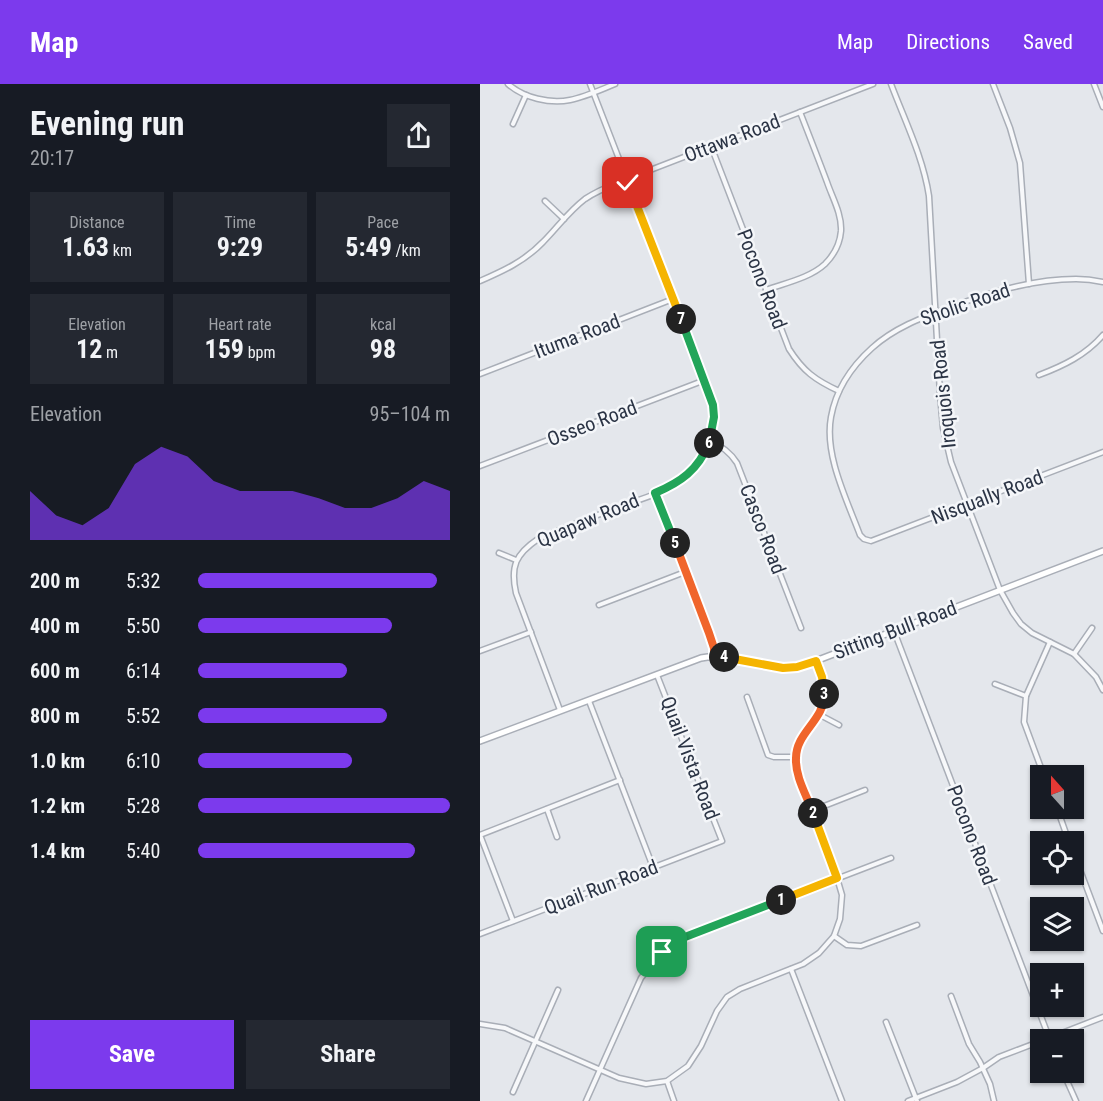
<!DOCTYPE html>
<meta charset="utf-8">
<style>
body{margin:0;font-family:"Roboto Condensed",sans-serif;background:#242831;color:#f1f3f6;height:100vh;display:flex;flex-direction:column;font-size:22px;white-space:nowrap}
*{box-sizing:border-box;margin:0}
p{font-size:20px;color:#9ea1a6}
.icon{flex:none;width:33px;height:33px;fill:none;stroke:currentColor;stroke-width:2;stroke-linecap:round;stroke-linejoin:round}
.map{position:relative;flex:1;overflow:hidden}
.drawer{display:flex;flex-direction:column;background:#171b24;width:480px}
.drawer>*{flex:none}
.needle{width:39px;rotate:339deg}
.controls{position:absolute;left:550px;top:681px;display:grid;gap:12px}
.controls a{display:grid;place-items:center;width:54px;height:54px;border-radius:0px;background:#171b24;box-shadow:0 2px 4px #0004;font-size:30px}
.pin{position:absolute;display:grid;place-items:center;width:51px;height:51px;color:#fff;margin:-26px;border-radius:12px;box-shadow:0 3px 9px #0006}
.km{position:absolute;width:30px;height:30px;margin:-15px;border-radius:50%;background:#222;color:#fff;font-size:16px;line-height:30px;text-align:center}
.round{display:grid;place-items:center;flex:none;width:63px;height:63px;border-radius:0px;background:#242831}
.headline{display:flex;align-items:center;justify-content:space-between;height:102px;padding:0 30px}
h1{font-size:33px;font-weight:700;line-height:45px}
.metrics{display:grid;grid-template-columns:repeat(3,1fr);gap:9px;height:102px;padding:6px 30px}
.metrics div{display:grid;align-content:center;border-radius:0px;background:#242831;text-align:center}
.metrics b{font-size:26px;font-weight:700}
.metrics small{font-size:16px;font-weight:400}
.metrics p{font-size:16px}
.chart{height:168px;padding:12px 30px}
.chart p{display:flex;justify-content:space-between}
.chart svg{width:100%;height:108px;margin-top:6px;fill:#7c3aed;opacity:.7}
.action{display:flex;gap:12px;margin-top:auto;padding:12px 30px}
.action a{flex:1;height:69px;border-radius:0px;background:#7c3aed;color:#fff;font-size:24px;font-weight:700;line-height:69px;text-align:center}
.action a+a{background:#242831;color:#f1f3f6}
ul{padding:0 30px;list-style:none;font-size:20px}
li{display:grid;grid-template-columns:96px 72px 1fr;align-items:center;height:45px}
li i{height:15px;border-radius:8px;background:#7c3aed}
header{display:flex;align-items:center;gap:36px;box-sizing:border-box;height:84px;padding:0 30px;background:#7c3aed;color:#fff}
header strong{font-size:28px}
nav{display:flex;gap:33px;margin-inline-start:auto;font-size:21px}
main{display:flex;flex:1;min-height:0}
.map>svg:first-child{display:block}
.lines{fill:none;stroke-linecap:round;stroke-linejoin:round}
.street-casing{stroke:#a9aeb7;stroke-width:7}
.secondary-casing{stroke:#a9aeb7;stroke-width:8}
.street{stroke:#f7f8fa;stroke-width:4}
.secondary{stroke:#fff;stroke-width:5}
.split-1-casing{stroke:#fff;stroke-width:12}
.split-2-casing{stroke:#fff;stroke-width:12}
.split-3-casing{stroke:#fff;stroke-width:12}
.split-4-casing{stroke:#fff;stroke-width:12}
.split-5-casing{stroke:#fff;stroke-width:12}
.split-6-casing{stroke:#fff;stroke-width:12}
.split-7-casing{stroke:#fff;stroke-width:12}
.split-8-casing{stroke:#fff;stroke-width:12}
.split-1{stroke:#22a559;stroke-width:8}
.split-2{stroke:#f5b400;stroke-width:8}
.split-3{stroke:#f0652b;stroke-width:8}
.split-4{stroke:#f5b400;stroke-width:8}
.split-5{stroke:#f0652b;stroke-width:8}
.split-6{stroke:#22a559;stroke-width:8}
.split-7{stroke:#22a559;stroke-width:8}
.split-8{stroke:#f5b400;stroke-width:8}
.labels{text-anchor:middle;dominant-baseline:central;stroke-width:5;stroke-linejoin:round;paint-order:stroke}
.street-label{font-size:20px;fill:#2b3445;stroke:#f4f6f9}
</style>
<header>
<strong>Map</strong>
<nav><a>Map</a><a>Directions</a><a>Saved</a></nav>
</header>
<main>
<section class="drawer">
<div class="headline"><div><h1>Evening run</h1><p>20:17</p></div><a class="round"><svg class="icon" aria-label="share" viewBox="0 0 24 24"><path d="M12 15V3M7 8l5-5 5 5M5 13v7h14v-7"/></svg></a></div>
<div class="metrics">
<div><p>Distance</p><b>1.63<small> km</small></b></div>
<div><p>Time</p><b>9:29</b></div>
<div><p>Pace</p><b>5:49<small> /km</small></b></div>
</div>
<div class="metrics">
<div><p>Elevation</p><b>12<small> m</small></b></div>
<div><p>Heart rate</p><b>159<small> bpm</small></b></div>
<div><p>kcal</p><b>98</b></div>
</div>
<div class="chart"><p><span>Elevation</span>95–104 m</p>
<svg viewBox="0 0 160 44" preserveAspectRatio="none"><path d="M0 44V24L10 34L20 38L30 31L40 13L50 6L60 10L70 20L80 24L90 24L100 24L110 27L120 31L130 31L140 27L150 20L160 24V44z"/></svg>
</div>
<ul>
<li><b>200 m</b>5:32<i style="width:95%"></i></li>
<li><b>400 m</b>5:50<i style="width:77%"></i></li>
<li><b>600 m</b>6:14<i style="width:59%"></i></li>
<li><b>800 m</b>5:52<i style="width:75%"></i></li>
<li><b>1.0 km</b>6:10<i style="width:61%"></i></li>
<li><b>1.2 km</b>5:28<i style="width:100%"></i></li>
<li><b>1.4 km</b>5:40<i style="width:86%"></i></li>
</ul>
<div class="action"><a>Save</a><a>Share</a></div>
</section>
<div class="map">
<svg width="623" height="1017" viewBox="0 0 623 1017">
<rect width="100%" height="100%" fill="#e4e7ec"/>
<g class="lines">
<g class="street-casing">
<g id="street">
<path d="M28,0C44,14 70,20 90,16C105,13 120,6 135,0"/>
<path d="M411,0C425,37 443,73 449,112L460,310L463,344L471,378L520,506L533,529L541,540L552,549L594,570L616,593L623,606"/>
<path d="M513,0L530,44L540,79L549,200"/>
<path d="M614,0L623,23"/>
<path d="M33,40L46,11"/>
<path d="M231,62L309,265C323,287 335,296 359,307"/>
<path d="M65,117L84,135"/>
<path d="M0,197C23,187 45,177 63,158C77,144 89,127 105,115C118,106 132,101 147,95L393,0"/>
<path d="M623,198C614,196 605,195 596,195C552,195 508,209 468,224C441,234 414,244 392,264C371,283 356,305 351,333C344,371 367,416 380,451L384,455L391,457L623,368"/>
<path d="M286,206C305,199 330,194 345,180C354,171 360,159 361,147C362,130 352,113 347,98C338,74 329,51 320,28"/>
<path d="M0,290L193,215"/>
<path d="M559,291C583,282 606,271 623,251"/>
<path d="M231,357C242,363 250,368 257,379L321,544"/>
<path d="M0,382L225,296"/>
<path d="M175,409L229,549L234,564L235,573"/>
<path d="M19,469L36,476"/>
<path d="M119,521L205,488"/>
<path d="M414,547L570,956"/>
<path d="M0,567L51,548"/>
<path d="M594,570L612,544"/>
<path d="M515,600L546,612"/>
<path d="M267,613L288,671L294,673H315"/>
<path d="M109,617L173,783"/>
<path d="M80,626L36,509C30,482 36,470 58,455C84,444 110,434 136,424C157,416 182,410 200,397C228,377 240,342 230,310L110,0"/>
<path d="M340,631L359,641"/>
<path d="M564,692L544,638L546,612L570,558"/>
<path d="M577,724L589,758"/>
<path d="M67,725L77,753"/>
<path d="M321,731L385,706"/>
<path d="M594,770L623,847"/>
<path d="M33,837L0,751L140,696"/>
<path d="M0,850L242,757L177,591"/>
<path d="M354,852L367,861L381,862L437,841"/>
<path d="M311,885L362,1017"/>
<path d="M471,912L489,960L500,978L510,1000L514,1017"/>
<path d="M406,938L437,1017"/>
<path d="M0,940L25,944L139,994L166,1000L187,997L208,982L221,962L237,927L247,913L260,905L323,880L339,869L354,852L360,835L362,811L357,794L318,689C315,669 317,660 328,643C332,638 338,634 340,628C348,612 343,593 336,577"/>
<path d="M564,956L623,933"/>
<path d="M583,988L596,1017"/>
<path d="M187,997L194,1017"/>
<path d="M33,1008L78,906"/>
<path d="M106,1017L161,894L182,868L205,853L411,774"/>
<path d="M428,1017L477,998L503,984L519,973L561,957"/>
</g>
</g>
<g class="secondary-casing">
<path id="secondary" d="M0,657L221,574C256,567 289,591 325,581L623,467"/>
</g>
<use href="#street" class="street"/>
<use href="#secondary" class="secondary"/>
</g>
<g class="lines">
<g class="split-1-casing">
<path id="split-1" d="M182,868L205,853L301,816"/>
</g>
<g class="split-2-casing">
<path id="split-2" d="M301,816L357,794L333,729"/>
</g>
<g class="split-3-casing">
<path id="split-3" d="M333,729C327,712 315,693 316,674C316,648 345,636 344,610"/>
</g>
<g class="split-4-casing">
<path id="split-4" d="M244,573L303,584L317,583L336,577L342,593L344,610"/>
</g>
<g class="split-5-casing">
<path id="split-5" d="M195,459L229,549L234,564V573H244"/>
</g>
<g class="split-6-casing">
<path id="split-6" d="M195,459L175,409C201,398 218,386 229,359"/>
</g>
<g class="split-7-casing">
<path id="split-7" d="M201,235L233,321L234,333L229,359"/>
</g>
<g class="split-8-casing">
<path id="split-8" d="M148,99L201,235"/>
</g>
<use href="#split-1" class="split-1"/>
<use href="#split-2" class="split-2"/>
<use href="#split-3" class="split-3"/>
<use href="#split-4" class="split-4"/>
<use href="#split-5" class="split-5"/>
<use href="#split-6" class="split-6"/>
<use href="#split-7" class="split-7"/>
<use href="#split-8" class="split-8"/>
</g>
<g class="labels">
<g class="street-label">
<text transform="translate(252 54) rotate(-21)">Ottawa Road</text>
<text transform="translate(282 195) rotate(69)">Pocono Road</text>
<text transform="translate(485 220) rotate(-19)">Sholic Road</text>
<text transform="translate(97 252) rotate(-21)">Ituma Road</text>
<text transform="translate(463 310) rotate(-96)">Iroquois Road</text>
<text transform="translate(112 339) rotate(-21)">Osseo Road</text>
<text transform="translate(507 413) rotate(-21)">Nisqually Road</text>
<text transform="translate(108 436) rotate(-23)">Quapaw Road</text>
<text transform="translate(283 445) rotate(69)">Casco Road</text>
<text transform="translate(415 546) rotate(-21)">Sitting Bull Road</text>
<text transform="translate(210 674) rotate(69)">Quail Vista Road</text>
<text transform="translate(492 751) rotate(69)">Pocono Road</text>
<text transform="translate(121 803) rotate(-21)">Quail Run Road</text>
</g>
</g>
</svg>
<div class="controls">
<a><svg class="needle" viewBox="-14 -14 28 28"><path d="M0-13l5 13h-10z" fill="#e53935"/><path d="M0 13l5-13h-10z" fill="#9ea1a6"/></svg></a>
<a><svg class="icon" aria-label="locate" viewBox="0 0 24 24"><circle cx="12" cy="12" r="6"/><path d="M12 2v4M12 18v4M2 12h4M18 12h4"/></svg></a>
<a><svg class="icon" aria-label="layers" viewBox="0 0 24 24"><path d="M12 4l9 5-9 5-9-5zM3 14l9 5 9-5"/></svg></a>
<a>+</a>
<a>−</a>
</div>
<div class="pin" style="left:182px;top:868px;background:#1e9e55"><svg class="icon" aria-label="arrive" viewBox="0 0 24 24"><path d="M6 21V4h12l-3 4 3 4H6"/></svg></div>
<div class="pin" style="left:148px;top:99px;background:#d93025"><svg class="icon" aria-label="check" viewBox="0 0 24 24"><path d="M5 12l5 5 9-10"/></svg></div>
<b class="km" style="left:301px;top:816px">1</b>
<b class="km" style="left:333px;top:729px">2</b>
<b class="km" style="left:344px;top:610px">3</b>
<b class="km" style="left:244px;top:573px">4</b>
<b class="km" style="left:195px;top:459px">5</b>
<b class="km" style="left:229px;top:359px">6</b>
<b class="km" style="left:201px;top:235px">7</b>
</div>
</main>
